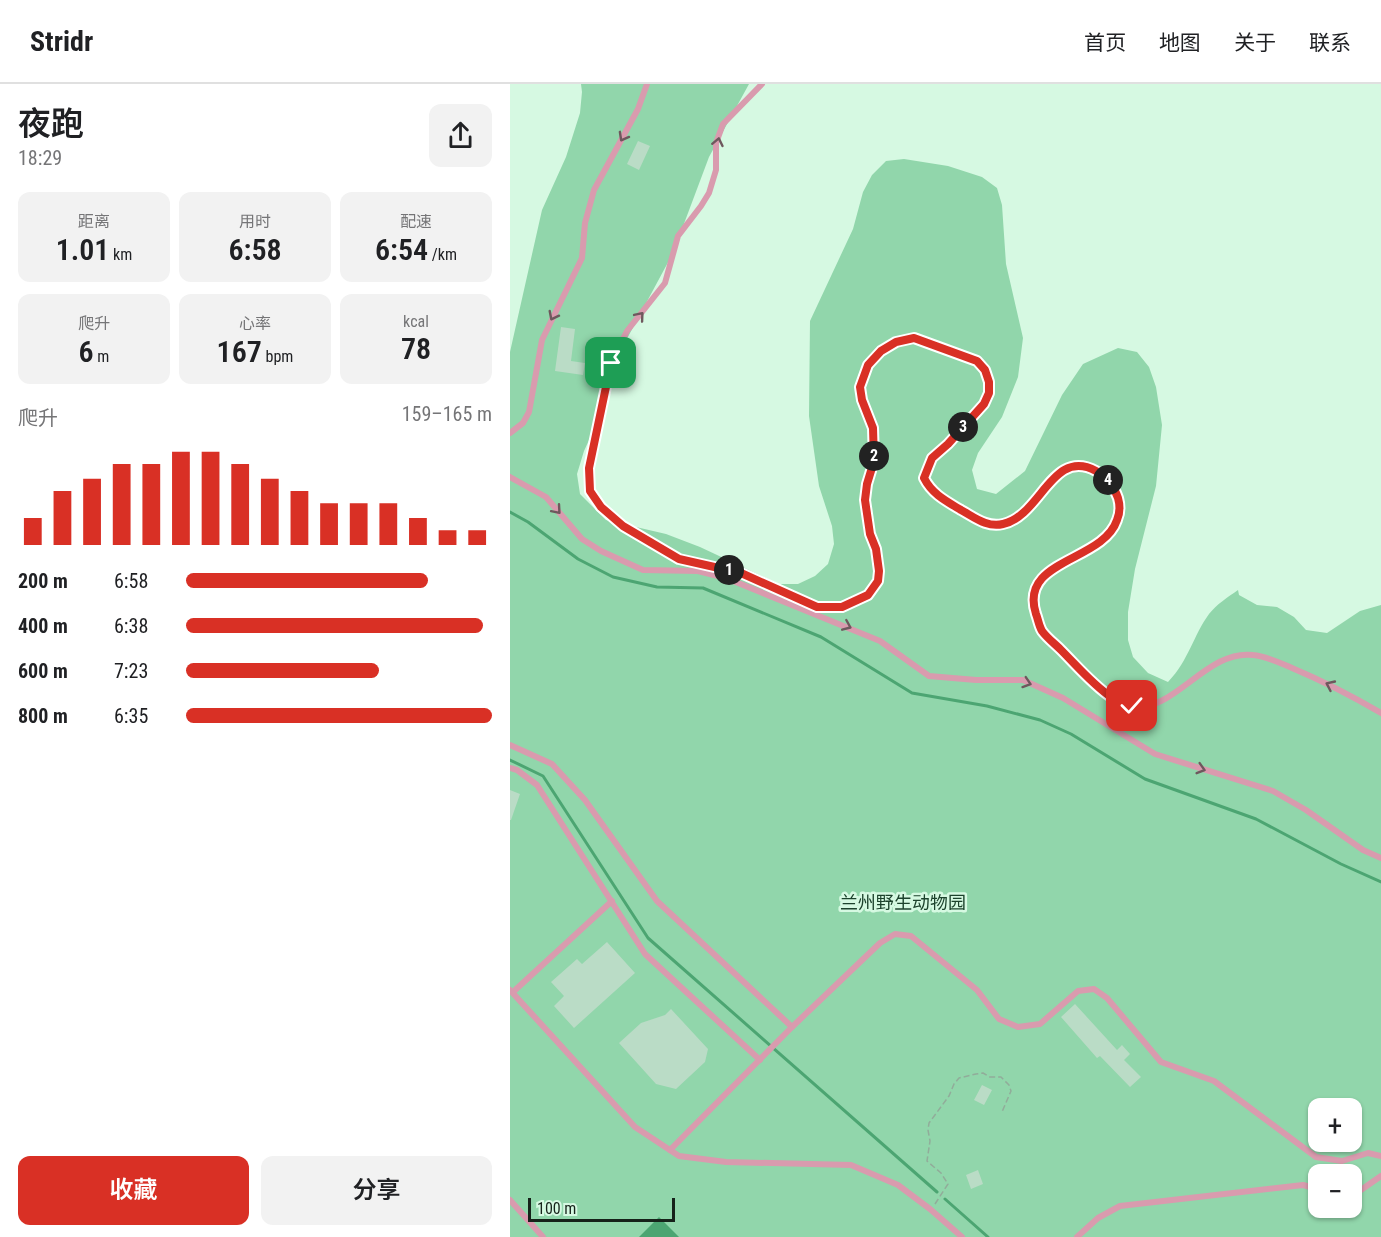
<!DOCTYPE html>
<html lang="zh">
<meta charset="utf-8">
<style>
body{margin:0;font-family:"Roboto Condensed","Noto Sans SC",sans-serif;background:#f2f2f2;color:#202124;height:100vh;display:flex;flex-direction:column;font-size:22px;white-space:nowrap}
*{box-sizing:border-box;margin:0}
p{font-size:20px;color:#757577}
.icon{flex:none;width:33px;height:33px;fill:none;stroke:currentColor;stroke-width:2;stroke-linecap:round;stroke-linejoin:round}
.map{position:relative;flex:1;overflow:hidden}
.side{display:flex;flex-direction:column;background:#fff;width:510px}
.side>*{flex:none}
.controls{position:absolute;left:798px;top:1014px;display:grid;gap:12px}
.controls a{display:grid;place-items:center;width:54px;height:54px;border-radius:12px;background:#fff;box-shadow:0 2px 4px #0004;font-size:30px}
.scale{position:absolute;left:18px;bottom:15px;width:147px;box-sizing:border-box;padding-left:6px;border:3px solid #16221a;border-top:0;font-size:16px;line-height:21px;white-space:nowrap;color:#16221a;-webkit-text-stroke:4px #d6f9e2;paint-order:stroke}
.pin{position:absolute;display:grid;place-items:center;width:51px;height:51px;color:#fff;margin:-26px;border-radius:12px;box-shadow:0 3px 9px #0006}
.km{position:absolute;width:30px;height:30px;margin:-15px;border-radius:50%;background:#222;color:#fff;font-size:16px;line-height:30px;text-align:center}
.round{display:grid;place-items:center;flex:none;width:63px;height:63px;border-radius:12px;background:#f2f2f2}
.overview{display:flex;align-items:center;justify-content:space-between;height:102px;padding:0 18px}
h1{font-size:33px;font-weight:600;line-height:45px}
.metrics{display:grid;grid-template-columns:repeat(3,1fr);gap:9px;height:102px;padding:6px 18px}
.metrics div{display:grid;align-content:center;border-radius:12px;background:#f2f2f2;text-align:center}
.metrics b{font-size:30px;font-weight:600}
.metrics small{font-size:16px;font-weight:400}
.metrics p{font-size:16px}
.chart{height:168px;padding:12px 18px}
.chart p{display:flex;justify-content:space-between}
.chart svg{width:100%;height:108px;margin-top:6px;stroke:#d93025;stroke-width:6}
.action{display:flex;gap:12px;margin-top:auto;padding:12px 18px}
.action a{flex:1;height:69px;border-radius:12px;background:#d93025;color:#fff;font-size:24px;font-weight:600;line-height:69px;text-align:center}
.action a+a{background:#f2f2f2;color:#202124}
ul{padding:0 18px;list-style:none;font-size:20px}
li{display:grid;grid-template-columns:96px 72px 1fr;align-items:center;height:45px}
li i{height:15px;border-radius:8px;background:#d93025}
header{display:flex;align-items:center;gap:36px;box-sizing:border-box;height:84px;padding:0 30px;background:#fff;border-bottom:2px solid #e0e0e0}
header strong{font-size:28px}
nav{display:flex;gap:33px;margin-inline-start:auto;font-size:21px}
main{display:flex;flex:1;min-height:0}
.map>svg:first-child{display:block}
.green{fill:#91d6ab;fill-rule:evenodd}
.water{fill:#4ca572}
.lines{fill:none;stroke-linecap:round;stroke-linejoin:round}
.stream{stroke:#4ca572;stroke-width:3}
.building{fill:#badcc6}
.path{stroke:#91ac9a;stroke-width:1.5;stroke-dasharray:6 3;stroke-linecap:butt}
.lane{stroke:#d99bae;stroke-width:6}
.oneway{stroke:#6e585d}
.route-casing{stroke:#fff;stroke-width:12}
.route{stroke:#d93025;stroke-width:8}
.labels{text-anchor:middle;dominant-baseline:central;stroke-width:5;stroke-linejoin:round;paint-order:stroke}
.park-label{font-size:18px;fill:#1c422c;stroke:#d6f9e2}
</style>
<header>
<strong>Stridr</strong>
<nav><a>首页</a><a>地图</a><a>关于</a><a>联系</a></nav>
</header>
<main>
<section class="side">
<div class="overview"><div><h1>夜跑</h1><p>18:29</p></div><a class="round"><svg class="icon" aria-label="share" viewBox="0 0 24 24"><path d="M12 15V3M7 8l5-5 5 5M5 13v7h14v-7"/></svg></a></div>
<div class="metrics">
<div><p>距离</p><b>1.01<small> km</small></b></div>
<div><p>用时</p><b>6:58</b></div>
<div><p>配速</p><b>6:54<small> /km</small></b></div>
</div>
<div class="metrics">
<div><p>爬升</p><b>6<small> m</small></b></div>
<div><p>心率</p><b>167<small> bpm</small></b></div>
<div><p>kcal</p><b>78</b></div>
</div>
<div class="chart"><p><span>爬升</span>159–165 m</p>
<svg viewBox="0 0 160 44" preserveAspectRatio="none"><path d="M5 44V33M15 44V22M25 44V17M35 44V11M45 44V11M55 44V6M65 44V6M75 44V11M85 44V17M95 44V22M105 44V27M115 44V27M125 44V27M135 44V33M145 44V38M155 44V38"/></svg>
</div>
<ul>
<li><b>200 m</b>6:58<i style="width:79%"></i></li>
<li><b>400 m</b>6:38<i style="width:97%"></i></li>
<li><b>600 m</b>7:23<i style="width:63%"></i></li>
<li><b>800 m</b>6:35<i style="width:100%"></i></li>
</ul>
<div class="action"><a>收藏</a><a>分享</a></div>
</section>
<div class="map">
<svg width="871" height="1153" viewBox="0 0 871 1153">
<rect width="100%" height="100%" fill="#d6f9e2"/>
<path class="green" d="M71,0H239L199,73L163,169L112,264L100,310L74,367L67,390L70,410L96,436L156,450L190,463L269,500H288L305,492L318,480L324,460L322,442L309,402L299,332L300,237L343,145L353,108L362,91L376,77L394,75L438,82L472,93L487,104L492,121L496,180L513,254L508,293L492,333L468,369L462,386L467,405L486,410L515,387L552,311L573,280L608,264L627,268L639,283L646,303L652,341L646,402L625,485L618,528V556L623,573L638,589L658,598C679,576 683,552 699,530C707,520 718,513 728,506L729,511L747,521L767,523L784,533L796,546L817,549L850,527L871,521V1153H0V268L32,126L56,73L70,29L72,8ZM808,1024H842V1058H808ZM808,1090H842V1124H808Z"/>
<path class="water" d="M149,1133L169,1153H129Z"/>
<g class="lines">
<g class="stream">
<path d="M0,428L18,438L68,475L103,493L147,503L193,504L311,553L402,609L477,622L530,636L561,650L635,695L746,735L831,780L871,798"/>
<path d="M0,676L33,692L138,854L427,1108"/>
<path d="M435,1115L478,1153"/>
</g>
</g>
<g class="building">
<path d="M128,57L140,62L129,86L117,80Z"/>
<path d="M51,243L65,245L61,277L75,279L73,291L45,287Z"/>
<path d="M0,706L10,710L1,736H0Z"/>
<path d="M97,858L125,889L64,944L44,922L54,912L41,898L67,875L72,880Z"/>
<path d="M565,920L607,966L612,961L620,970L614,976L631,993L620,1003L590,972L587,974L551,933Z"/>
<path d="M161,925L198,965L195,978L166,1005L146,1000L109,959L131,939L155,931Z"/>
<path d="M472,1001L482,1006L474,1021L464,1016Z"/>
<path d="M468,1086L473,1100L461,1105L456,1091Z"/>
</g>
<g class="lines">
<path class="path" d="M425,1120L438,1100L431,1089L417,1077L420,1057L418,1046L419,1039L439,1012L444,1000L449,994L466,990L473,989L480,993H491L499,1001L501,1007L492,1028"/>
<g class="lane">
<path d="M252,0L213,40L206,59V86L199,109L191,122L168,152L155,199L117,247L101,279L79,384L80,407L91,423L113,443L169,475L231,489L307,523H332L344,518L358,511L368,497L369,487L366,465L360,450L355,416L357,400L364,377L363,344L352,316L350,303L358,281L371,267L386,258L404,254L467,277L475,286L479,298V309L474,319L438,360L422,374L414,394C422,410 436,417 451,426C464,433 477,444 493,440C531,432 542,363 586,386C597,393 603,402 608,414C610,421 610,429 607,436C593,477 508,476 526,529C528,535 529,542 532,546C539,557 552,566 561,575C577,592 598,617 621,622C663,631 696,565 743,571C756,572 770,579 782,584C813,597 842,612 871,629"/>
<path d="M0,349L13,339L19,328L32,256L72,174L75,139L84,106L128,25L137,0"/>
<path d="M0,393L36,413L72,455L91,467L133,486L188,487L216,494L370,557L419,592L466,596H513L553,614L645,670L763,707L796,726L853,766L871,774"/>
<path d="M0,661L42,680L75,716L147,817L282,943"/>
<path d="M0,684L7,686L27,701L135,870L250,976"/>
<path d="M0,906L125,1043L169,1072L216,1078L341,1081L388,1101L420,1125L452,1153"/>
<path d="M3,908L102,817"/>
<path d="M160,1066L282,943L370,859L385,850L401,852L467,906L489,935L508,943L530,940L568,907L584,905L597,914L651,978L704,997L806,1073L832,1077L858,1069L871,1072"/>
<path d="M842,1109L848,1108L871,1092"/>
<path d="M0,1116L33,1153"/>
<path d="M567,1153L588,1134L610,1122L793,1101L808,1105"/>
</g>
</g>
<defs><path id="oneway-chevron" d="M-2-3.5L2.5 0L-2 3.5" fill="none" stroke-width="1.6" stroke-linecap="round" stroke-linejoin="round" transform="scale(1.5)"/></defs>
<g class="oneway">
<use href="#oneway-chevron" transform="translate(113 53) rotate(119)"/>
<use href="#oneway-chevron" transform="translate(208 58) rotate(-78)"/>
<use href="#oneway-chevron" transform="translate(43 232) rotate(117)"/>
<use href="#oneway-chevron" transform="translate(130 232) rotate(-50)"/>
<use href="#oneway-chevron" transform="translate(47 426) rotate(49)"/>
<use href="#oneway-chevron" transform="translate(337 542) rotate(23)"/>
<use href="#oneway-chevron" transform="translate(517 599) rotate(18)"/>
<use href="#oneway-chevron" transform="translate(820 601) rotate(-155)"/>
<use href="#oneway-chevron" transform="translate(691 685) rotate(17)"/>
</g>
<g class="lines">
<g class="route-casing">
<path id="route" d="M101,279L79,384L80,407L91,423L113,442L169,475L231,489L307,523H332L358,511L368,497L369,487L366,465L360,450L355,416L357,400L364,377L363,344L352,316L350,303L358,281L371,267L386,258L404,254L467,277L475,286L479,298V309L474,320L438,360L422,374L414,394C422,410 436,417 451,426C464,433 477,444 493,440C531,432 542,363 586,387C597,393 604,402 608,414C610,421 610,429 607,436C593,478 508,475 526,530C528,535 529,542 532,547C537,554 545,560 551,566C567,582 583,601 601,613C607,617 615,619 622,622"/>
</g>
<use href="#route" class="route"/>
</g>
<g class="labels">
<g class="park-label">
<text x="393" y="818">兰州野生动物园</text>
</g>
</g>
</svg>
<div class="controls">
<a>+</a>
<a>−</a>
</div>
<div class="scale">100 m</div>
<div class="pin" style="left:101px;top:279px;background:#1e9e55"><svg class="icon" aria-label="arrive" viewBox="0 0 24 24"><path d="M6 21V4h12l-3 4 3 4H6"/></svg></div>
<div class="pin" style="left:622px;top:622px;background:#d93025"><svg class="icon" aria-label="check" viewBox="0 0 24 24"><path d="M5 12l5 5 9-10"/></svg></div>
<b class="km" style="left:219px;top:486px">1</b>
<b class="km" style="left:364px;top:372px">2</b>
<b class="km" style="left:453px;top:343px">3</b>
<b class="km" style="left:598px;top:396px">4</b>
</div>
</main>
